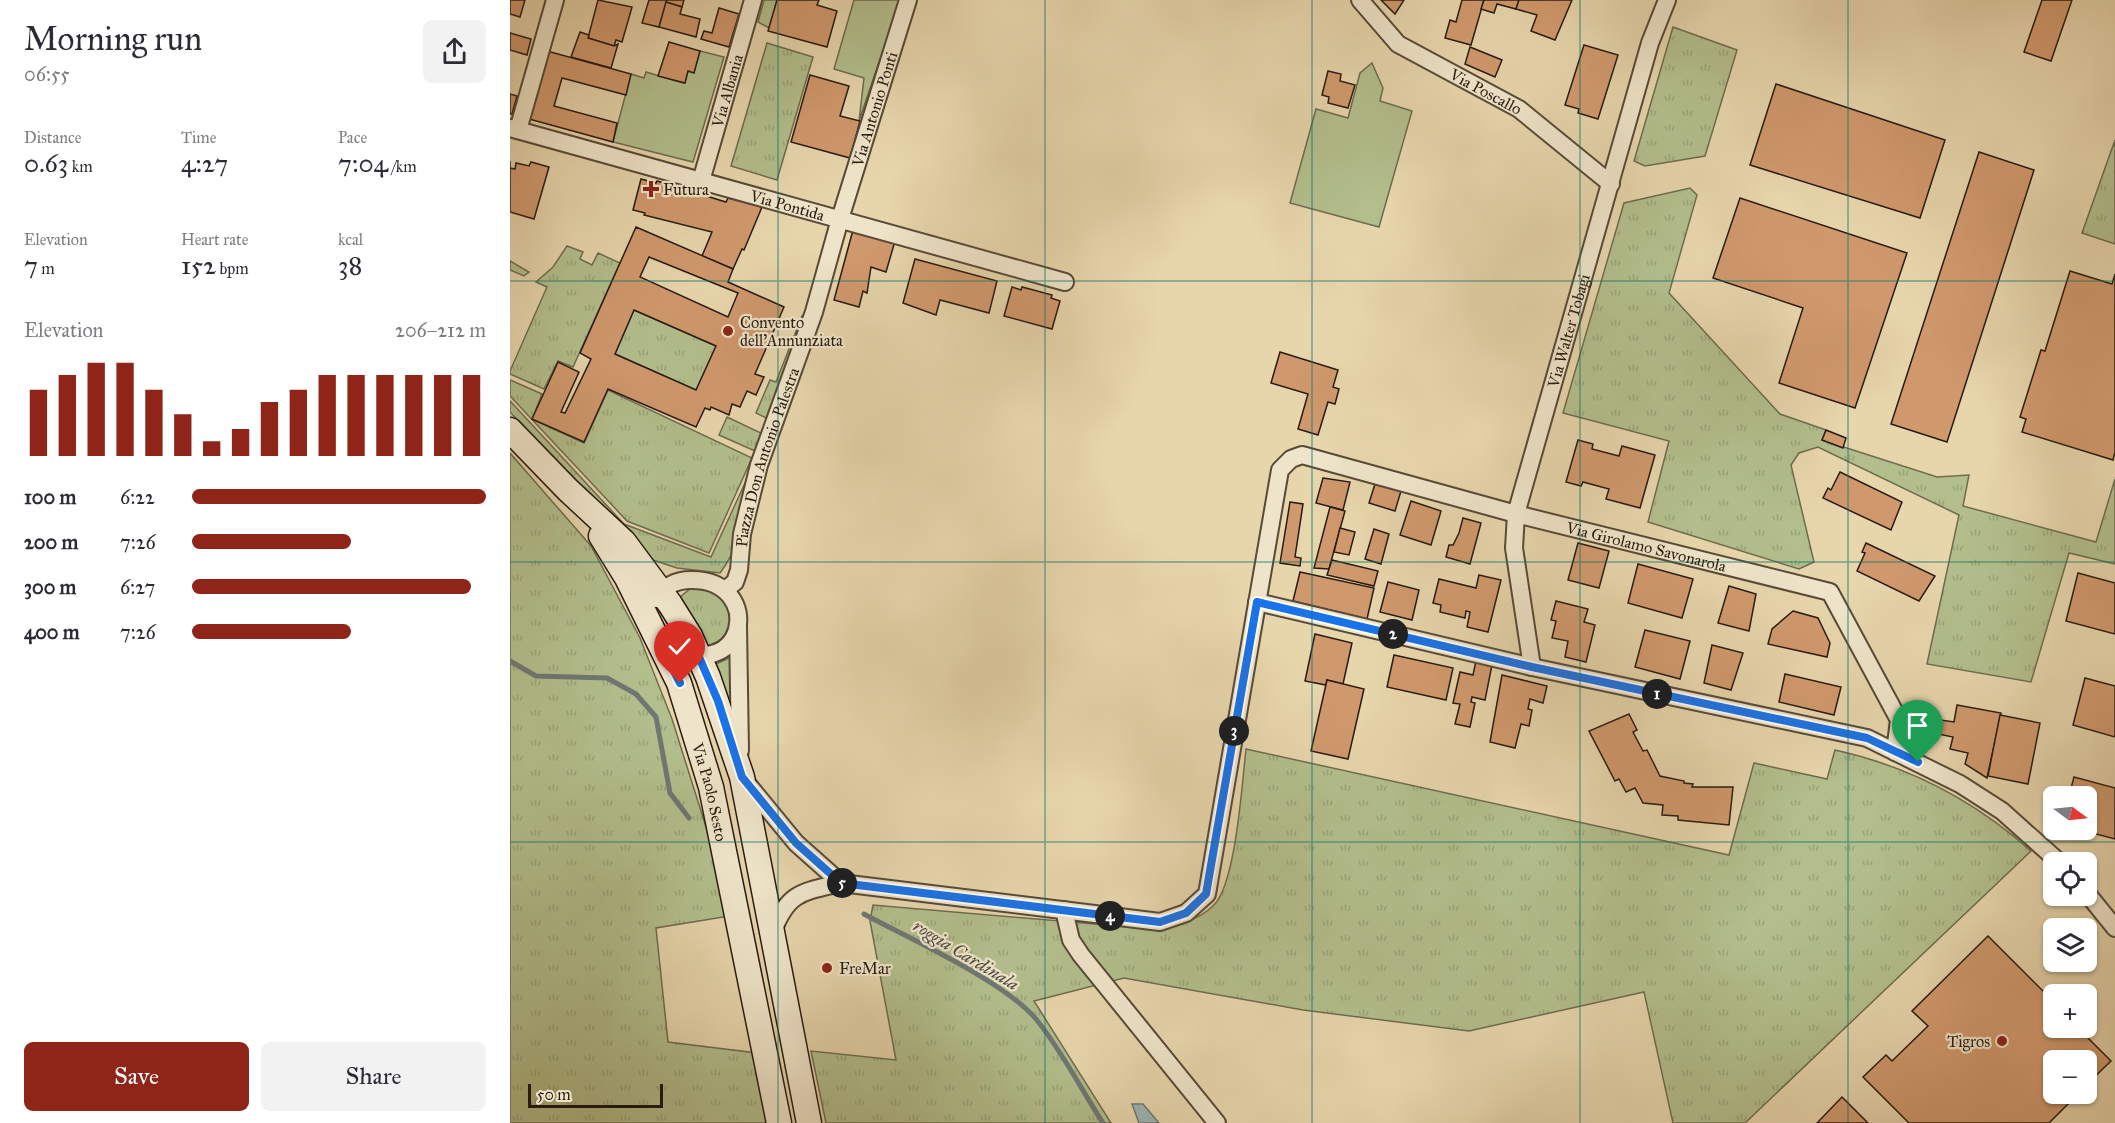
<!DOCTYPE html>
<meta charset="utf-8">
<style>
body{margin:0;font-family:"IM FELL Great Primer",serif;background:#f2f2f3;color:#2b2b33;height:100vh;display:flex;flex-direction:column;font-size:22px;white-space:nowrap}
*{box-sizing:border-box;margin:0}
p{font-size:20px;color:#7c7c81}
.icon{flex:none;width:33px;height:33px;fill:none;stroke:currentColor;stroke-width:2;stroke-linecap:round;stroke-linejoin:round}
.map{position:relative;flex:1;overflow:hidden}
.details{display:flex;flex-direction:column;background:#fff;width:510px}
.details>*{flex:none}
.needle{width:39px;rotate:105deg}
.tools{position:absolute;left:1533px;top:786px;display:grid;gap:12px}
.tools a{display:grid;place-items:center;width:54px;height:54px;border-radius:9px;background:#fff;box-shadow:0 2px 4px #0004;font-size:30px}
.scale{position:absolute;left:18px;bottom:15px;width:135px;box-sizing:border-box;padding-left:6px;border:3px solid #291b10;border-top:0;font-size:16px;line-height:21px;white-space:nowrap;color:#291b10;-webkit-text-stroke:4px #efe4c9;paint-order:stroke}
.pin{position:absolute;display:grid;place-items:center;width:51px;height:51px;color:#fff;margin:-62px -26px;border-radius:50% 50% 50% 0;rotate:-45deg;box-shadow:0 0 6px #0007}
.pin .icon{rotate:45deg}
.km{position:absolute;width:30px;height:30px;margin:-15px;border-radius:50%;background:#222;color:#fff;font-size:16px;line-height:30px;text-align:center}
.round{display:grid;place-items:center;flex:none;width:63px;height:63px;border-radius:9px;background:#f2f2f3}
.head{display:flex;align-items:center;justify-content:space-between;height:102px;padding:0 24px}
h1{font-size:33px;font-weight:600;line-height:45px}
.figures{display:grid;grid-template-columns:repeat(3,1fr);gap:9px;height:102px;padding:6px 24px}
.figures div{display:grid;align-content:center}
.figures b{font-size:26px;font-weight:600}
.figures small{font-size:16px;font-weight:400}
.figures p{font-size:16px}
.chart{height:168px;padding:12px 24px}
.chart p{display:flex;justify-content:space-between}
.chart svg{width:100%;height:108px;margin-top:6px;stroke:#8f2418;stroke-width:6}
.button{display:flex;gap:12px;margin-top:auto;padding:12px 24px}
.button a{flex:1;height:69px;border-radius:9px;background:#8f2418;color:#fff;font-size:24px;font-weight:600;line-height:69px;text-align:center}
.button a+a{background:#f2f2f3;color:#2b2b33}
ul{padding:0 24px;list-style:none;font-size:20px}
li{display:grid;grid-template-columns:96px 72px 1fr;align-items:center;height:45px}
li i{height:15px;border-radius:8px;background:#8f2418}
main{display:flex;flex:1;min-height:0}
.map>svg:first-child{display:block}
.grass{fill:url(#grass-tufts);stroke:#6e6c4e;stroke-width:1.5}
.garden{fill:#b2be8c;stroke:#6e6c4e;stroke-width:1.5}
.water{fill:#9db5b6;stroke:#6f7774;stroke-width:1.5}
.lines{fill:none;stroke-linecap:round;stroke-linejoin:round}
.stream{stroke:#6f7774;stroke-width:5}
.building{fill:#d0996d;stroke:#291b10;stroke-width:1.5;fill-rule:evenodd}
.street-casing{stroke:#584a37;stroke-width:20}
.secondary-casing{stroke:#291b10;stroke-width:27}
.street{stroke:#efe4c9;stroke-width:16}
.secondary{stroke:#efe4c9;stroke-width:24}
.route-casing{stroke:#fff;stroke-width:12}
.route{stroke:#1a73e8;stroke-width:8}
.grid{fill:none;stroke:#0f766e;stroke-width:1.5;stroke-opacity:0.55}
.poi-dot{fill:#8f2418;stroke:#efe4c9;stroke-width:2}
.labels{text-anchor:middle;dominant-baseline:central;stroke-width:4.5;stroke-linejoin:round;paint-order:stroke}
.street-label{font-size:16px;fill:#291b10;stroke:#efe4c9}
.poi-label{font-size:16px;fill:#291b10;stroke:#efe4c9;text-anchor:start}
.water-label{font-size:18px;font-style:italic;fill:#4c4942;stroke:#efe4c9}
</style>
<main>
<section class="details">
<div class="head"><div><h1>Morning run</h1><p>06:55</p></div><a class="round"><svg class="icon" aria-label="share" viewBox="0 0 24 24"><path d="M12 15V3M7 8l5-5 5 5M5 13v7h14v-7"/></svg></a></div>
<div class="figures">
<div><p>Distance</p><b>0.63<small> km</small></b></div>
<div><p>Time</p><b>4:27</b></div>
<div><p>Pace</p><b>7:04<small> /km</small></b></div>
</div>
<div class="figures">
<div><p>Elevation</p><b>7<small> m</small></b></div>
<div><p>Heart rate</p><b>152<small> bpm</small></b></div>
<div><p>kcal</p><b>38</b></div>
</div>
<div class="chart"><p><span>Elevation</span>206–212 m</p>
<svg viewBox="0 0 160 44" preserveAspectRatio="none"><path d="M5 44V17M15 44V11M25 44V6M35 44V6M45 44V17M55 44V27M65 44V38M75 44V33M85 44V22M95 44V17M105 44V11M115 44V11M125 44V11M135 44V11M145 44V11M155 44V11"/></svg>
</div>
<ul>
<li><b>100 m</b>6:22<i style="width:100%"></i></li>
<li><b>200 m</b>7:26<i style="width:54%"></i></li>
<li><b>300 m</b>6:27<i style="width:95%"></i></li>
<li><b>400 m</b>7:26<i style="width:54%"></i></li>
</ul>
<div class="button"><a>Save</a><a>Share</a></div>
</section>
<div class="map">
<svg width="1605" height="1123" viewBox="0 0 1605 1123">
<defs>
<pattern id="grass-tufts" width="24" height="20" patternUnits="userSpaceOnUse" patternTransform="scale(1.5)"><rect width="24" height="20" fill="#b2be8c"/><path d="M3 7l-1-3M5 7V3M7 7l1-3M15 17l-1-3M17 17v-4M19 17l1-3" fill="none" stroke="#99a378"/></pattern>
</defs>
<rect width="100%" height="100%" fill="#e7d5ac"/>
<filter id="stains"><feTurbulence type="fractalNoise" baseFrequency=".00333" numOctaves="4"/><feColorMatrix values="0 0 0 0 .2 0 0 0 0 .09 0 0 0 0 .02 0 0 0 .5 -.17"/></filter>
<radialGradient id="worn" r=".72"><stop offset=".6" stop-color="#630" stop-opacity="0"/><stop offset="1" stop-color="#630" stop-opacity=".3"/></radialGradient>
<g class="grass">
<path d="M1163,27L1227,50L1195,156L1135,166L1124,161Z"/>
<path d="M257,43L303,57L267,180L221,166Z"/>
<path d="M1605,140V244L1572,233Z"/>
<path d="M1180,188L1187,195L1159,293L1270,414L1316,430L1312,440L1427,477L1459,475L1453,506L1586,542L1605,479V564L1559,553L1521,682L1417,664L1449,515L1308,447L1289,453L1281,465L1304,562L1289,569L1138,522L1159,441L1053,413L1114,203Z"/>
<path d="M57,246L73,252L70,259L82,265L88,253L110,263L63,367L48,361L34,389L0,374V371L37,287L26,282L43,267Z"/>
<path d="M0,261L19,272L14,276L0,270Z"/>
<path d="M124,310L206,346L186,390L105,354Z"/>
<path d="M292,316L295,317L258,419L246,413L260,380L266,382Z"/>
<path d="M0,380L32,394L22,419L74,443L98,390L242,458L199,553L117,521L0,396Z"/>
<path d="M0,401L114,524L201,557L241,470C234,505 233,544 210,573L167,568L143,560L117,536L0,412Z"/>
<path d="M217,417L253,434L245,451L209,435Z"/>
<path d="M0,453L81,546L130,638L162,719L207,862L220,916L146,928L158,1042L247,1053L262,1123H0Z"/>
<path d="M181,588L208,591L223,614C218,632 215,641 197,648L170,597Z"/>
<path d="M221,657L223,704L220,705L206,664Z"/>
<path d="M736,749L1219,855L1244,763L1317,779L1325,750C1398,766 1465,801 1521,851L1235,1123H1163L1134,992L959,1031L793,1010L614,978L524,1001L601,1123H316L301,1051L386,1060L360,921L363,905L644,929C666,925 686,922 703,906C726,885 732,783 736,749Z"/>
</g>
<g class="garden">
<path d="M254,0H267L259,28L248,22Z"/>
<path d="M344,0H390L349,121L354,78L324,69Z"/>
<path d="M190,51L214,57L183,162L103,142L121,74L134,78L136,72L174,83L178,71L184,72Z"/>
<path d="M862,63L873,88L870,101L902,111L869,227L780,203L806,109L838,118L850,73Z"/>
</g>
<path class="water" d="M622,1104H633L649,1123H629Z"/>
<g class="lines">
<g class="stream">
<path d="M0,661L26,676L97,678L126,694L146,717L160,793L179,818"/>
<path d="M354,914C400,939 494,981 526,1019C552,1051 571,1089 593,1123"/>
</g>
</g>
<g class="building">
<path d="M0,0H15L10,17L0,14Z"/>
<path d="M88,0L122,7L112,42L106,40L104,46L78,38Z"/>
<path d="M139,0H157L149,27L132,23Z"/>
<path d="M157,0H174L172,7L156,2Z"/>
<path d="M267,0H309L307,5L327,11L317,47L258,31Z"/>
<path d="M871,0H894L885,14Z"/>
<path d="M952,0H974L961,45L935,38L940,20L946,22Z"/>
<path d="M974,0H1009L1006,9L987,4L984,13L971,9Z"/>
<path d="M1009,0H1062L1045,40L1021,31L1027,15L1006,9Z"/>
<path d="M1532,0H1562L1541,61L1514,52Z"/>
<path d="M156,2L172,7L170,14L190,19L186,37L149,27Z"/>
<path d="M209,8L229,14L219,47L191,39L194,31L202,33Z"/>
<path d="M70,32L79,35L78,38L104,46L108,44L101,68L61,57Z"/>
<path d="M0,33L21,39L17,55L0,50Z"/>
<path d="M159,42L190,51L184,73L178,71L175,83L148,76Z"/>
<path d="M1074,45L1108,55L1088,119L1068,113L1069,109L1055,105Z"/>
<path d="M960,47L992,60L985,77L955,64Z"/>
<path d="M37,51L121,74L116,95L52,78L44,106L107,123L103,142L19,119Z"/>
<path d="M818,71L831,74L830,81L845,85L838,108L818,103L819,97L812,95Z"/>
<path d="M300,75L339,86L330,116L350,121L340,158L281,142Z"/>
<path d="M1266,84L1435,140L1410,218L1240,165Z"/>
<path d="M0,94L7,96L2,114H0Z"/>
<path d="M1469,152L1524,170L1437,442L1381,424Z"/>
<path d="M0,161V168L5,169L6,163L19,166L21,162L39,167L24,219L0,212Z"/>
<path d="M131,179L146,183L147,181L216,202L218,198L252,207L234,250L232,249L223,269L192,256L202,232L134,215L135,213L123,210Z"/>
<path d="M1230,198L1397,253L1345,408L1269,383L1293,308L1203,278Z"/>
<path d="M126,227L223,269L218,282L274,307L245,374L254,377L246,395L237,391L230,407L222,404L219,415L201,407L200,410L195,408L186,427L98,389L74,442L22,419L48,362L69,372L51,412L55,413L81,359L70,353ZM139,257L228,293L218,317L130,277ZM124,310L206,346L186,390L105,354Z"/>
<path d="M343,230L385,241L376,272L361,267L357,293L353,291L349,307L324,300Z"/>
<path d="M405,259L487,281L479,313L430,300L426,315L393,303Z"/>
<path d="M1560,271L1602,284L1605,274V452L1603,460L1512,432L1516,419L1510,417L1531,350L1535,351Z"/>
<path d="M502,287L511,290L512,287L542,295L541,298L550,301L542,329L494,316Z"/>
<path d="M770,352L828,370L823,387L829,389L825,404L818,402L808,435L788,429L798,394L761,383Z"/>
<path d="M1316,430L1336,438L1333,448L1312,440Z"/>
<path d="M1068,440L1083,444L1082,449L1109,456L1112,446L1145,455L1130,508L1096,499L1099,489L1073,482L1071,486L1056,482Z"/>
<path d="M1330,472L1392,502L1381,530L1313,498L1318,488L1321,490Z"/>
<path d="M813,478L840,482L833,510L806,503Z"/>
<path d="M865,484L891,491L885,511L859,503Z"/>
<path d="M901,501L931,511L921,545L890,535Z"/>
<path d="M780,502L793,504L785,557L791,558L790,566L770,563Z"/>
<path d="M820,507L835,511L819,569L804,568Z"/>
<path d="M953,518L971,523L960,564L936,557L939,545H943L949,533Z"/>
<path d="M830,528L845,532L839,555L824,552Z"/>
<path d="M864,529L879,534L871,564L855,559Z"/>
<path d="M1068,543L1099,551L1089,588L1058,580Z"/>
<path d="M1356,543L1425,576L1409,601L1347,571L1355,553L1352,552Z"/>
<path d="M822,560L868,571L864,586L817,575Z"/>
<path d="M1128,564L1183,579L1172,618L1118,603Z"/>
<path d="M790,572L864,588L857,619L783,601Z"/>
<path d="M1568,573L1605,583V634L1556,621Z"/>
<path d="M969,575L991,580L978,632L957,627L960,612L956,611L955,618L930,612L931,605L923,603L929,579L966,588Z"/>
<path d="M878,582L909,590L902,620L870,612Z"/>
<path d="M1219,586L1246,594L1239,631L1208,623Z"/>
<path d="M1046,601L1078,609L1074,622L1085,625L1076,662L1055,657L1058,641L1042,638L1046,621L1041,620Z"/>
<path d="M1283,611L1308,618L1320,643L1317,657L1258,644L1262,629Z"/>
<path d="M1135,630L1180,641L1170,679L1125,667Z"/>
<path d="M805,634L842,643L833,684L817,680L816,685L795,681Z"/>
<path d="M1202,645L1233,653L1221,690L1194,683Z"/>
<path d="M884,655L943,668L936,700L877,687Z"/>
<path d="M966,661L982,665L975,700L962,697L961,702L965,703L960,727L945,724L950,704L943,703L950,672L963,675Z"/>
<path d="M1275,674L1331,687L1324,715L1269,702Z"/>
<path d="M992,675L1037,686L1033,703L1020,699L1018,709L1022,710L1019,726L1011,724L1005,748L980,742Z"/>
<path d="M1575,678L1605,686V737L1563,725Z"/>
<path d="M817,680L854,689L838,759L801,751Z"/>
<path d="M1447,705L1491,713L1477,778L1455,764L1458,753L1440,749L1443,737L1428,734L1431,720L1444,722Z"/>
<path d="M1119,714L1127,730L1123,732L1133,751L1137,750L1150,776L1174,781V783L1183,784L1182,787H1223L1219,825L1168,820V816L1152,815L1153,805L1133,803L1125,788L1116,792L1109,779L1105,781L1079,731Z"/>
<path d="M1490,715L1530,723L1518,784L1478,776Z"/>
<path d="M1564,777L1605,788V839L1571,830H1576V796H1559Z"/>
<path d="M1478,936L1544,1002V1028H1568L1601,1061L1576,1085V1060H1544V1094H1568L1539,1123H1399L1353,1077L1376,1055L1382,1061L1418,1026L1402,1011Z"/>
<path d="M1332,1097L1358,1123H1307Z"/>
</g>
<g class="lines">
<g class="street-casing">
<g id="street">
<path id="s1" d="M850,0L888,44L1009,109L1101,184"/>
<path id="s2" d="M0,128L555,282"/>
<path d="M8,130L45,0"/>
<path id="s3" d="M191,181L243,0"/>
<path id="s4" d="M215,590L225,582L229,570L232,534L249,465L304,312L330,219L398,0"/>
<path d="M146,599C155,586 165,580 181,580C256,579 239,692 150,643"/>
<path d="M747,602L1022,667L1357,738L1450,784L1492,811L1549,862"/>
<path d="M228,627L230,751"/>
<path id="s5" d="M1022,667L1004,548L1006,514L1140,43L1157,0"/>
<path d="M235,781L286,843L331,883"/>
<path d="M1576,892L1605,928"/>
<path d="M554,910L561,940L571,955L707,1123"/>
<path id="s6" d="M263,931C278,892 292,892 331,883L650,922L676,913L697,894L770,470L781,459L792,455L1006,514L1320,592L1389,720L1385,752"/>
</g>
</g>
<g class="secondary-casing">
<g id="secondary">
<path d="M0,430L58,490L114,542L160,604L180,636L198,677L232,777L299,1123"/>
<path id="s7" d="M91,536L117,578L169,683L201,787L269,1123"/>
</g>
</g>
<use href="#street" class="street"/>
<use href="#secondary" class="secondary"/>
</g>
<g class="lines">
<g class="route-casing">
<path id="route" d="M170,683L150,643L167,652L189,657L208,701L232,777L286,843L331,883L650,922L676,913L696,894L747,602L1022,667L1357,738L1408,762"/>
</g>
<use href="#route" class="route"/>
</g>
<path class="grid" d="M268,0V1123M535,0V1123M802,0V1123M1070,0V1123M1338,0V1123M0,281H1605M0,562H1605M0,842H1605"/>
<g class="poi-dot">
<path d="M138 180h6v6h6v6h-6v6h-6v-6h-6v-6h6z"/>
<circle cx="218" cy="331" r="6"/>
<circle cx="317" cy="968" r="6"/>
<circle cx="1492" cy="1041" r="6"/>
</g>
<g class="labels">
<g class="street-label">
<text stroke="none"><textPath href="#s3" startOffset="94">Via Albania</textPath></text>
<text stroke="none"><textPath href="#s1" startOffset="158">Via Poscallo</textPath></text>
<text stroke="none"><textPath href="#s4" startOffset="507">Via Antonio Ponti</textPath></text>
<text stroke="none"><textPath href="#s2" startOffset="288">Via Pontida</textPath></text>
<text stroke="none"><textPath href="#s5" startOffset="345">Via Walter Tobagi</textPath></text>
<text stroke="none"><textPath href="#s4" startOffset="142">Piazza Don Antonio Palestra</textPath></text>
<text stroke="none"><textPath href="#s6" startOffset="1280">Via Girolamo Savonarola</textPath></text>
<text stroke="none"><textPath href="#s7" startOffset="280">Via Paolo Sesto</textPath></text>
</g>
<g class="poi-label">
<text x="153" y="189">Futura</text>
<text x="230" y="322">Convento<tspan x="230" dy="18">dell'Annunziata</tspan></text>
<text x="329" y="968">FreMar</text>
<text x="1480" y="1041" text-anchor="end">Tigros</text>
</g>
<g class="water-label">
<text transform="translate(456 955) rotate(31)">roggia Cardinala</text>
</g>
</g>
<rect width="100%" height="100%" filter="url(#stains)"/>
<rect width="100%" height="100%" fill="url(#worn)"/>
</svg>
<div class="tools">
<a><svg class="needle" viewBox="-14 -14 28 28"><path d="M0-13l5 13h-10z" fill="#e53935"/><path d="M0 13l5-13h-10z" fill="#7c7c81"/></svg></a>
<a><svg class="icon" aria-label="locate" viewBox="0 0 24 24"><circle cx="12" cy="12" r="6"/><path d="M12 2v4M12 18v4M2 12h4M18 12h4"/></svg></a>
<a><svg class="icon" aria-label="layers" viewBox="0 0 24 24"><path d="M12 4l9 5-9 5-9-5zM3 14l9 5 9-5"/></svg></a>
<a>+</a>
<a>−</a>
</div>
<div class="scale">50 m</div>
<div class="pin" style="left:1408px;top:762px;background:#1e9e55"><svg class="icon" aria-label="arrive" viewBox="0 0 24 24"><path d="M6 21V4h12l-3 4 3 4H6"/></svg></div>
<div class="pin" style="left:170px;top:683px;background:#d93025"><svg class="icon" aria-label="check" viewBox="0 0 24 24"><path d="M5 12l5 5 9-10"/></svg></div>
<b class="km" style="left:1147px;top:694px">1</b>
<b class="km" style="left:883px;top:634px">2</b>
<b class="km" style="left:724px;top:731px">3</b>
<b class="km" style="left:600px;top:916px">4</b>
<b class="km" style="left:332px;top:883px">5</b>
</div>
</main>
